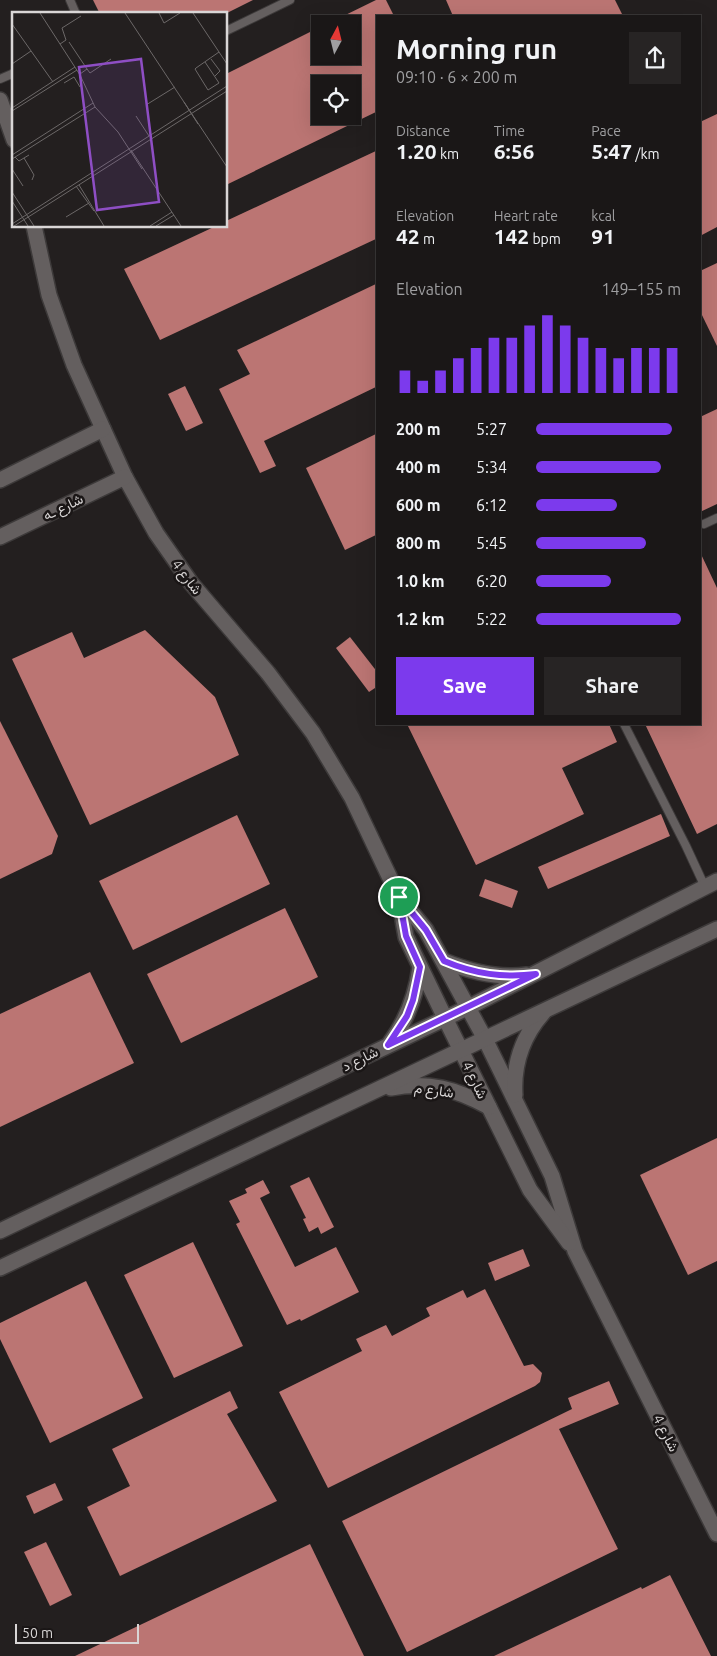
<!DOCTYPE html>
<meta charset="utf-8">
<style>
body{margin:0;font-family:Ubuntu,Vazirmatn,sans-serif;background:#272424;color:#f1f3f6;height:100vh;display:flex;flex-direction:column;font-size:19px;white-space:nowrap}
*{box-sizing:border-box;margin:0}
p{font-size:16px;color:#9f9fa1}
.icon{flex:none;width:28px;height:28px;fill:none;stroke:currentColor;stroke-width:2;stroke-linecap:round;stroke-linejoin:round}
.map{position:relative;flex:1;overflow:hidden}
.sheet{position:absolute;left:376px;top:15px;width:325px;height:710px;display:flex;flex-direction:column;background:#1a1717;border-radius:0px;box-shadow:0 5px 20px #0002,0 0 0 1px #383636}
.sheet>*{flex:none}
.needle{width:32px;rotate:7deg}
.buttons{position:absolute;left:311px;top:15px;display:grid;gap:10px}
.buttons a{display:grid;place-items:center;width:50px;height:50px;border-radius:0px;background:#1a1717;box-shadow:0 5px 20px #0002,0 0 0 1px #383636;font-size:25px}
.scale{position:absolute;left:15px;bottom:12px;width:124px;box-sizing:border-box;padding-left:5px;border:2px solid #d9d6d6;border-top:0;font-size:14px;line-height:18px;white-space:nowrap;color:#d9d6d6;-webkit-text-stroke:4px #1a1616;paint-order:stroke}
.pin{position:absolute;display:grid;place-items:center;width:42px;height:42px;color:#fff;margin:-21px;border:2px solid #fff;border-radius:50%;box-shadow:0 1px 5px #0007}
.round{display:grid;place-items:center;flex:none;width:52px;height:52px;border-radius:0px;background:#272424}
.head{display:flex;align-items:center;justify-content:space-between;height:85px;padding:0 20px}
h1{font-size:28px;font-weight:700;line-height:38px}
.metrics{display:grid;grid-template-columns:repeat(3,1fr);gap:8px;height:85px;padding:5px 20px}
.metrics div{display:grid;align-content:center}
.metrics b{font-size:21px;font-weight:700}
.metrics small{font-size:14px;font-weight:400}
.metrics p{font-size:14px}
.chart{height:140px;padding:10px 20px}
.chart p{display:flex;justify-content:space-between}
.chart svg{width:100%;height:90px;margin-top:5px;stroke:#7c3aed;stroke-width:6}
.cta{display:flex;gap:10px;margin-top:auto;padding:10px 20px}
.cta a{flex:1;height:58px;border-radius:0px;background:#7c3aed;color:#fff;font-size:20px;font-weight:700;line-height:58px;text-align:center}
.cta a+a{background:#272424;color:#f1f3f6}
ul{padding:0 20px;list-style:none;font-size:16px}
li{display:grid;grid-template-columns:80px 60px 1fr;align-items:center;height:38px}
li i{height:12px;border-radius:6px;background:#7c3aed}
.map>svg:first-child{display:block}
.building{fill:#bb7573;fill-rule:evenodd}
.lines{fill:none;stroke-linecap:round;stroke-linejoin:round}
.service-casing{stroke:#3d3a3a;stroke-width:10}
.minor-casing{stroke:#3d3a3a;stroke-width:18}
.service{stroke:#645f5f;stroke-width:8}
.minor{stroke:#645f5f;stroke-width:15}
.route-casing{stroke:#fff;stroke-width:10}
.route{stroke:#7c3aed;stroke-width:6}
.labels{text-anchor:middle;dominant-baseline:central;stroke-width:5;stroke-linejoin:round;paint-order:stroke}
.street-label{font-size:14px;fill:#d9d6d6;stroke:#1a1616}
.inset-road{fill:none;stroke:#6c6868;stroke-width:1}
.view{fill:#8e4ec4;fill-opacity:0.15;stroke:#8e4ec4;stroke-width:2.5}
.inset-edge{fill:none;stroke:#d9d6d6;stroke-width:2.5}
</style>
<div class="map">
<svg width="717" height="1656" viewBox="0 0 717 1656">
<rect width="100%" height="100%" fill="#231f1f"/>
<g class="building">
<path d="M93,0H253L225,14H100Z"/>
<path d="M376,0H386L394,16H378V111L226,185V74L320,27V56H352V24H327ZM320,84H352V116H320Z"/>
<path d="M446,0H615L623,16H453Z"/>
<path d="M717,114V227L700,236V122Z"/>
<path d="M378,150V238L160,340L124,269L216,226H226V221Z"/>
<path d="M717,263V346L700,311V271Z"/>
<path d="M378,283V386L264,441L276,466L260,473L219,389L250,374L237,350Z"/>
<path d="M185,386L203,423L186,431L168,394Z"/>
<path d="M717,409V504L700,512V417Z"/>
<path d="M378,433V534L345,550L306,468Z"/>
<path d="M700,552L717,588V824L697,834L645,724H700Z"/>
<path d="M145,630L215,697L239,755L90,825L12,659L72,632L84,658Z"/>
<path d="M350,637L378,673V686L369,692L336,648Z"/>
<path d="M0,721L58,836L52,854L0,879Z"/>
<path d="M407,724H609L617,742L562,768L584,814L476,865Z"/>
<path d="M661,814L670,836L548,889L538,867Z"/>
<path d="M237,815L270,884L133,950L99,881Z"/>
<path d="M485,879L518,891L512,908L479,896Z"/>
<path d="M285,908L318,977L181,1043L147,974Z"/>
<path d="M90,972L134,1063L0,1127V1014Z"/>
<path d="M717,1138V1261L688,1275L640,1175Z"/>
<path d="M309,1177L334,1227L321,1234L318,1227L309,1232L303,1219L306,1218L290,1186Z"/>
<path d="M263,1180L270,1193L260,1198L295,1267L336,1247L359,1292L301,1321L300,1319L287,1325L236,1224L240,1222L229,1201L247,1193L245,1189Z"/>
<path d="M193,1242L243,1346L174,1378L124,1275Z"/>
<path d="M523,1249L530,1266L495,1281L488,1263Z"/>
<path d="M86,1281L143,1398L50,1443L0,1339V1323Z"/>
<path d="M485,1289L524,1366L533,1364L542,1373L540,1382L535,1386L328,1488L279,1392L362,1351L356,1339L386,1325L392,1336L430,1316L426,1308L463,1290L467,1298Z"/>
<path d="M609,1381L619,1404L559,1429L618,1549L407,1652L342,1521L572,1409L568,1398Z"/>
<path d="M230,1391L238,1408L227,1414L277,1501L120,1576L87,1507L130,1486L112,1449Z"/>
<path d="M55,1483L63,1500L34,1514L26,1496Z"/>
<path d="M46,1542L72,1595L50,1606L24,1552Z"/>
<path d="M310,1544L364,1656H75Z"/>
<path d="M670,1575L711,1656H494L641,1587L642,1589Z"/>
</g>
<g class="lines">
<g class="service-casing">
<g id="service">
<path d="M70,0L76,14"/>
<path d="M226,31L290,0"/>
<path d="M0,79L14,73"/>
<path d="M704,524L717,518"/>
<path d="M624,724L686,846L705,887"/>
</g>
</g>
<g class="minor-casing">
<g id="minor">
<path d="M0,100L14,140"/>
<path d="M34,226L49,295L74,365L125,477L156,533L191,583L268,673L313,733L352,798L399,897L426,930L485,1039L552,1176L575,1251L717,1534"/>
<path d="M0,480L103,429"/>
<path d="M0,537L125,477"/>
<path d="M399,898L406,937L445,1018L530,1190L569,1243"/>
<path d="M444,961C471,972 498,979 527,975"/>
<path d="M390,1043C407,1020 416,996 420,967"/>
<path d="M391,1088C429,1081 456,1089 489,1107"/>
<path d="M515,1095C513,1063 522,1037 543,1013"/>
<path d="M0,1231L469,1007L717,881"/>
<path d="M0,1268L717,929"/>
</g>
</g>
<use href="#service" class="service"/>
<use href="#minor" class="minor"/>
</g>
<g class="lines">
<g class="route-casing">
<path id="route" d="M399,897L426,930L444,961C475,974 503,978 536,974L388,1045L407,1016L413,1000L420,967L406,936Z"/>
</g>
<use href="#route" class="route"/>
</g>
<g class="labels">
<g class="street-label">
<text transform="translate(63 507) rotate(-26)">شارع ـه</text>
<text transform="translate(187 577) rotate(53)">شارع 4</text>
<text transform="translate(360 1059) rotate(-26)">شارع د</text>
<text transform="translate(475 1080) rotate(64)">شارع 4</text>
<text transform="translate(434 1090) rotate(8)">شارع م</text>
<text transform="translate(666 1433) rotate(63)">شارع 4</text>
</g>
</g>
<g transform="translate(12 12)">
<rect width="215" height="215" fill="#231f1f"/>
<path class="inset-road" d="M28,1L68,63L83,95L106,120L130,157M113,1L215,155M147,1L152,11L168,1M181,1L215,52M0,12L41,70M57,30L75,57L68,62M48,32L54,28L50,16L69,4M199,47L208,59L203,64M193,50L207,71L196,78L183,57L184,56L207,40M0,52L19,39M75,57L78,61L99,47M52,71L62,65L68,75M172,90L186,112M134,93L163,75M0,96L63,55M0,99L65,58M124,104L137,124M119,138L169,214M0,143L81,91M3,145L7,149L17,143M12,146L22,163L20,168M0,147L83,95M0,157L11,174M67,173L92,214M64,174L82,199M0,180L22,214M0,189L16,214M54,205L77,191M0,212L215,74M2,214L215,79M138,214L160,200M144,214L162,203"/>
<path class="view" d="M129,47L147,190L85,198L67,55Z"/>
<rect width="215" height="215" class="inset-edge"/>
</g>
</svg>
<div class="buttons">
<a><svg class="needle" viewBox="-14 -14 28 28"><path d="M0-13l5 13h-10z" fill="#e53935"/><path d="M0 13l5-13h-10z" fill="#9f9fa1"/></svg></a>
<a><svg class="icon" aria-label="locate" viewBox="0 0 24 24"><circle cx="12" cy="12" r="6"/><path d="M12 2v4M12 18v4M2 12h4M18 12h4"/></svg></a>
</div>
<div class="scale">50 m</div>
<div class="pin" style="left:399px;top:897px;background:#1e9e55"><svg class="icon" aria-label="arrive" viewBox="0 0 24 24"><path d="M6 21V4h12l-3 4 3 4H6"/></svg></div>
<section class="sheet">
<div class="head"><div><h1>Morning run</h1><p>09:10 · 6 × 200 m</p></div><a class="round"><svg class="icon" aria-label="share" viewBox="0 0 24 24"><path d="M12 15V3M7 8l5-5 5 5M5 13v7h14v-7"/></svg></a></div>
<div class="metrics">
<div><p>Distance</p><b>1.20<small> km</small></b></div>
<div><p>Time</p><b>6:56</b></div>
<div><p>Pace</p><b>5:47<small> /km</small></b></div>
</div>
<div class="metrics">
<div><p>Elevation</p><b>42<small> m</small></b></div>
<div><p>Heart rate</p><b>142<small> bpm</small></b></div>
<div><p>kcal</p><b>91</b></div>
</div>
<div class="chart"><p><span>Elevation</span>149–155 m</p>
<svg viewBox="0 0 160 44" preserveAspectRatio="none"><path d="M5 44V33M15 44V38M25 44V33M35 44V27M45 44V22M55 44V17M65 44V17M75 44V11M85 44V6M95 44V11M105 44V17M115 44V22M125 44V27M135 44V22M145 44V22M155 44V22"/></svg>
</div>
<ul>
<li><b>200 m</b>5:27<i style="width:94%"></i></li>
<li><b>400 m</b>5:34<i style="width:86%"></i></li>
<li><b>600 m</b>6:12<i style="width:56%"></i></li>
<li><b>800 m</b>5:45<i style="width:76%"></i></li>
<li><b>1.0 km</b>6:20<i style="width:52%"></i></li>
<li><b>1.2 km</b>5:22<i style="width:100%"></i></li>
</ul>
<div class="cta"><a>Save</a><a>Share</a></div>
</section>
</div>
